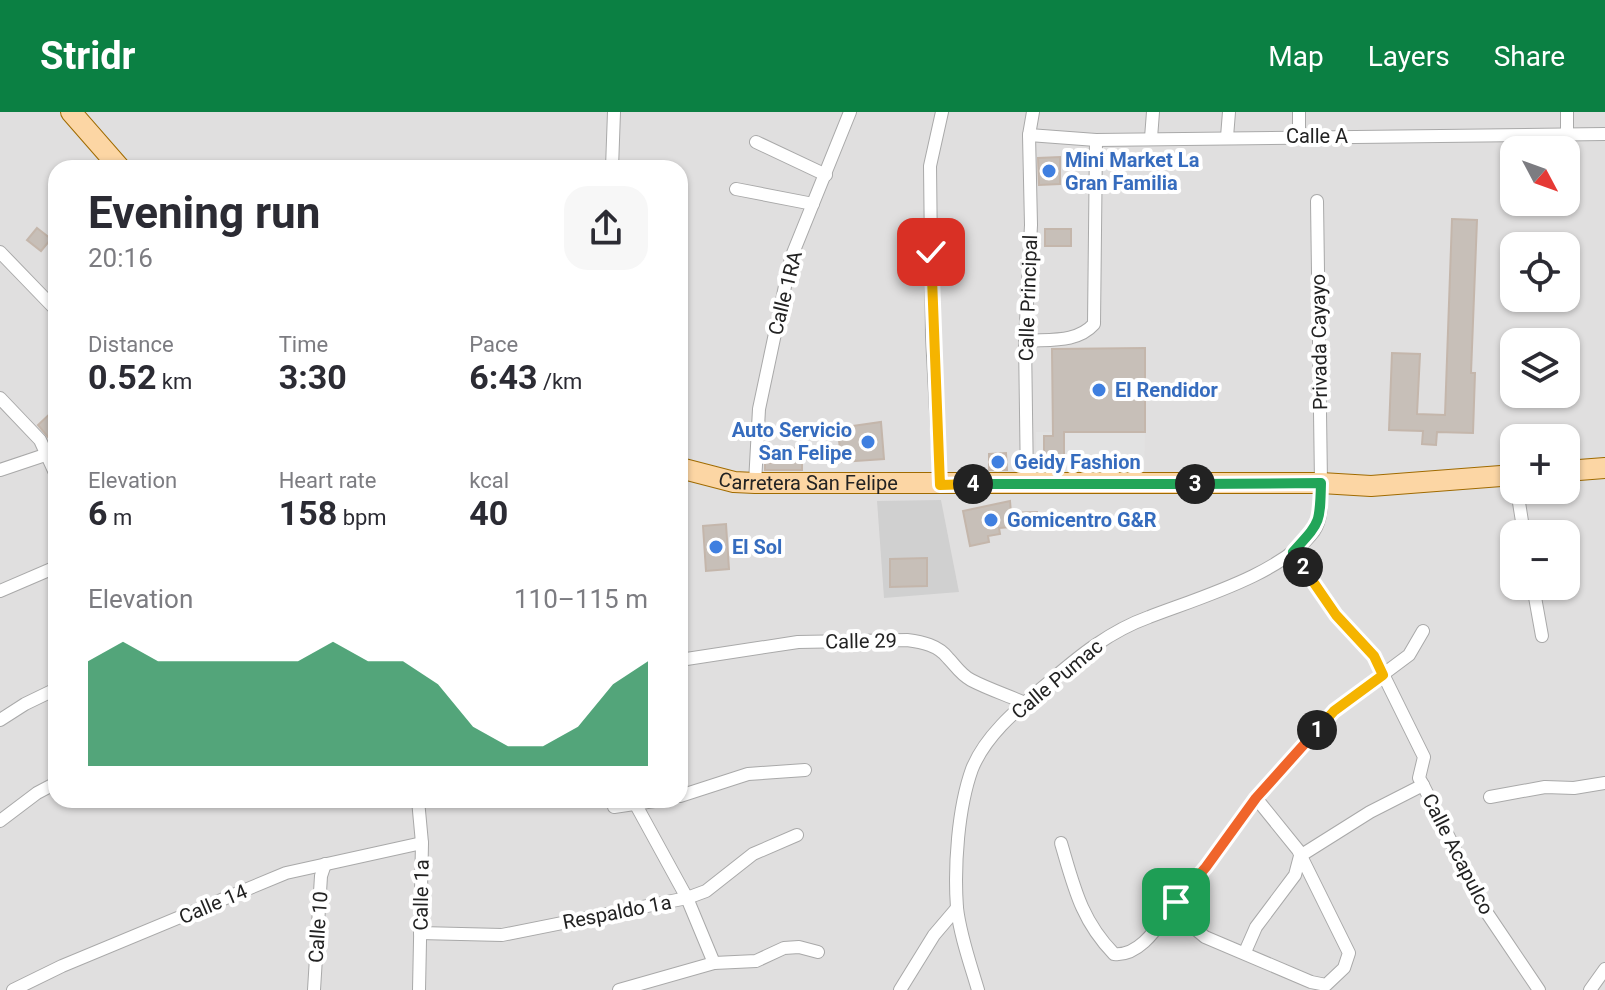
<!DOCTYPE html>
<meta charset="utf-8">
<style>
body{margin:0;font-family:Roboto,sans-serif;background:#f7f7f7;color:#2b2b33;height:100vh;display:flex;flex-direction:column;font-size:30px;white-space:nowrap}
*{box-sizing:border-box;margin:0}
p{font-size:26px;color:#7c7c81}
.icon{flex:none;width:44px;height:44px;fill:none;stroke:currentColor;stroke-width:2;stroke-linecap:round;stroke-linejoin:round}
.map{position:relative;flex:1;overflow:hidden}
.panel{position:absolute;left:48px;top:48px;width:640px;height:648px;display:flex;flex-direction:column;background:#fff;border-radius:24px;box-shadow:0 2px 6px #0004}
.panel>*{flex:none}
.needle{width:52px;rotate:131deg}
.buttons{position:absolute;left:1500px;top:24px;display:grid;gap:16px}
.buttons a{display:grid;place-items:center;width:80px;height:80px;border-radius:16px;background:#fff;box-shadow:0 2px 6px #0004;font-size:40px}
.pin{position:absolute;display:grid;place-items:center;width:68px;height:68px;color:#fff;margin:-34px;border-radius:16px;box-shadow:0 4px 12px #0006}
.km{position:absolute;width:40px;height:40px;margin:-20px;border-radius:50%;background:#222;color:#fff;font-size:22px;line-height:40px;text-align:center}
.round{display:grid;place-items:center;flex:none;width:84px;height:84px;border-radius:24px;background:#f7f7f7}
.headline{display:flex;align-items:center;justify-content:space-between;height:136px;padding:0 40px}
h1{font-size:44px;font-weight:700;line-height:60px}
.metrics{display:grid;grid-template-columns:repeat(3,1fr);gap:12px;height:136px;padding:8px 40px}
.metrics div{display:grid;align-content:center}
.metrics b{font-size:34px;font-weight:700}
.metrics small{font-size:22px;font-weight:400}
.metrics p{font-size:22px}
.chart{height:224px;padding:16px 40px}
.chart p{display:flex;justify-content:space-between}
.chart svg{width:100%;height:144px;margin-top:8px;fill:#0b8043;opacity:.7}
header{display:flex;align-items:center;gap:48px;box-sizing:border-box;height:112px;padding:0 40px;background:#0b8043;color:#fff}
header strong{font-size:38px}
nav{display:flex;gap:44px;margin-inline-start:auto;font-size:28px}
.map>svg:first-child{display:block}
.residential{fill:#e0dfdf;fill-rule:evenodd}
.religious{fill:#d0d0d0}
.parking{fill:#e2e2e2}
.building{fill:#c7bfb8;stroke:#c4b6ab;stroke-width:2}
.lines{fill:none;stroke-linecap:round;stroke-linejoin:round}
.street-casing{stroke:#a9a9a9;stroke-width:14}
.primary-casing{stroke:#a06b00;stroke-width:22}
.street{stroke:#fff;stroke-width:12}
.primary{stroke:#fcd6a4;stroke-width:20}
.split-1-casing{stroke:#fff;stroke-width:16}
.split-2-casing{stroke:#fff;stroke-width:16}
.split-3-casing{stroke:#fff;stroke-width:16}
.split-4-casing{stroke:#fff;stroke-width:16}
.split-5-casing{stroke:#fff;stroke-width:16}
.split-1{stroke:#f0652b;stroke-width:10}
.split-2{stroke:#f5b400;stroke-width:10}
.split-3{stroke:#22a559;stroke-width:10}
.split-4{stroke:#22a559;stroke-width:10}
.split-5{stroke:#f5b400;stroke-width:10}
.shop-dot{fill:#3f7fe0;stroke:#fff;stroke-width:3}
.labels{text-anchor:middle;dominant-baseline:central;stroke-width:8;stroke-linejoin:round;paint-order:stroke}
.street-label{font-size:20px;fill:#222;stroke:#fff}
.shop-label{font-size:20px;font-weight:bold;fill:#366cbe;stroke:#fff;text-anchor:start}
</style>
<header>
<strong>Stridr</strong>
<nav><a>Map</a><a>Layers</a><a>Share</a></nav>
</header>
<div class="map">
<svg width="1605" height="878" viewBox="0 0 1605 878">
<rect width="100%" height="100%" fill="#f2efe9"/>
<path class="residential" d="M0,0H1605V878H0ZM1514,38H1566V90H1514ZM56,56H680V688H56ZM1514,134H1566V186H1514ZM1514,230H1566V282H1514ZM1514,326H1566V378H1514ZM1514,422H1566V474H1514Z"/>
<path class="religious" d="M941,388L959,480L884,486L877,389Z"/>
<path class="parking" d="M1036,320H1145L1144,361H1036Z"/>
<g class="building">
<path d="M1060,45V72L1039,73L1038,46Z"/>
<path d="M1452,107L1477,108L1471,261H1475L1473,321L1437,320L1436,333L1422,332L1423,319L1389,318L1392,241L1420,242L1417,302L1445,303Z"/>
<path d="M37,116L51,127L41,139L27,128Z"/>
<rect x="1045" y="117" width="26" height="17"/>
<path d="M1145,236V320H1064V358H1044V324H1053L1052,237Z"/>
<path d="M56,296V317L48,325L38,313Z"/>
<path d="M881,310L884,347L841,350L838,316Z"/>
<path d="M783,334L802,338V358H765V351H781Z"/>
<path d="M1006,341L1007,358H989V342Z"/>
<path d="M1010,389L1011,401L1037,400L1038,413L999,416L1000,422L988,424L989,430L970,434L963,399Z"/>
<path d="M726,412L729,457L706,459L703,414Z"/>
<path d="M927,446V474L890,475V447Z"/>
</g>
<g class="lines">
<g class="street-casing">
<g id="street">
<path d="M1029,23L1096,28L1605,22"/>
<path d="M1567,23V0"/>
<path d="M1299,24V0"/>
<path d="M1227,25L1229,0"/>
<path d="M1151,26L1153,0"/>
<path d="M756,30L826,63"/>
<path d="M612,56L614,0"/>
<path d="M736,77L813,92"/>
<path d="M0,140L56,198"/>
<path d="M1025,229C1050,227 1077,231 1094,212L1096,28"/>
<path d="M0,286L40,328L56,363"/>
<path d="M0,358L54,340"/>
<path d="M755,371L759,297L791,146L850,0"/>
<path d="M1027,372L1025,229L1031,113L1029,23L1033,0"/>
<path d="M940,373L932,225L930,54L942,0"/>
<path d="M1517,378L1524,422"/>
<path d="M1293,440L1336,503L1374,544L1424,645L1419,666L1423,673L1485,798L1539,878"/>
<path d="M1533,474L1542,524"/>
<path d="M0,479L56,455"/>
<path d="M680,548L798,530L907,528C922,530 938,533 948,546C956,554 960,562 971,568C988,577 1007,583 1025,591"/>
<path d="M0,608L25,592L56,577"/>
<path d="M680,684L748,662L805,658"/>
<path d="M1490,685L1545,675L1574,676L1605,671"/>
<path d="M1256,686L1206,755L1176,790L1175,800L1205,825L1311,870L1326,873L1344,856L1349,841L1298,738L1256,686L1334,599L1409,543L1423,519"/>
<path d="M418,688L422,731L419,878"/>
<path d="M636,693L687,786L714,851"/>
<path d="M614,695L661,688"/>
<path d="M0,709L37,681L56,671"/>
<path d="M1061,731C1074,775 1081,808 1114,842C1142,845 1161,809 1176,790"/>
<path d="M420,821L502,823L687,786L706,779L753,742L797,723"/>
<path d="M1245,840L1256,815L1295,763L1300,744L1370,700L1423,673"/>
<path d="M13,878L62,854L286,761L422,731"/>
<path d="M314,878L321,764L325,752"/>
<path d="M619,878L714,851L756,849L784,836L799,835L818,840"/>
<path d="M900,878L934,823L957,796"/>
<path d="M978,878C970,851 960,823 957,796C954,754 958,696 972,657C986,622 1020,595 1048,571C1079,544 1110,519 1149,505C1198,486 1282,462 1314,419C1323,406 1321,386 1321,371L1317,89"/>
<path d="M1590,878L1605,857"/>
</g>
</g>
<g class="primary-casing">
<g id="primary">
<path d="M71,0L120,56"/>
<path id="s1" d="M680,356L734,370L755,371H1321L1371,374L1514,363"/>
<path d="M1566,359L1605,356"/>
</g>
</g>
<use href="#street" class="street"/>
<use href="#primary" class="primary"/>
</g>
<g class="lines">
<g class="split-1-casing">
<path id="split-1" d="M1176,790L1206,755L1256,686L1317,618"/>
</g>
<g class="split-2-casing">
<path id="split-2" d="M1303,455L1336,503L1374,544L1383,563L1334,599L1317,618"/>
</g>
<g class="split-3-casing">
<path id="split-3" d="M1195,372L1321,371C1320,413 1320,410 1293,440L1303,455"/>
</g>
<g class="split-4-casing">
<path id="split-4" d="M973,372H1195"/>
</g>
<g class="split-5-casing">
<path id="split-5" d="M931,140L940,373L973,372"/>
</g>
<use href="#split-1" class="split-1"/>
<use href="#split-2" class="split-2"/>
<use href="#split-3" class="split-3"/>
<use href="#split-4" class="split-4"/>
<use href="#split-5" class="split-5"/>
</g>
<g class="shop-dot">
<circle cx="1049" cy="59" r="8"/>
<circle cx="1099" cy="278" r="8"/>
<circle cx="868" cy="330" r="8"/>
<circle cx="998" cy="350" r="8"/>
<circle cx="991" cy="408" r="8"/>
<circle cx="716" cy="435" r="8"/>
</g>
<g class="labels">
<g class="street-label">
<text x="1317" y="24">Calle A</text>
<text transform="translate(785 181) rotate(-76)">Calle 1RA</text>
<text transform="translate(1028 186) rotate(-88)">Calle Principal</text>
<text transform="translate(1319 230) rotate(-91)">Privada Cayayo</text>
<text stroke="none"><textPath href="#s1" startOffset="130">Carretera San Felipe</textPath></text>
<text transform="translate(861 529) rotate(-1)">Calle 29</text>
<text transform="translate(1057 567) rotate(-40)">Calle Pumac</text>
<text transform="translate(1458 742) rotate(63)">Calle Acapulco</text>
<text transform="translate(421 783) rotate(-89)">Calle 1a</text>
<text transform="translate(213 792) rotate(-23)">Calle 14</text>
<text transform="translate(617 800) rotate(-11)">Respaldo 1a</text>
<text transform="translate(318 815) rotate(-86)">Calle 10</text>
</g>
<g class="shop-label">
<text x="1065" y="48">Mini Market La<tspan x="1065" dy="23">Gran Familia</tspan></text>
<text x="1115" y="278">El Rendidor</text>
<text x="852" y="318" text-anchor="end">Auto Servicio<tspan x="852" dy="23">San Felipe</tspan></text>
<text x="1014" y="350">Geidy Fashion</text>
<text x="1007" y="408">Gomicentro G&amp;R</text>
<text x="732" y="435">El Sol</text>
</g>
</g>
</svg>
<div class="buttons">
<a><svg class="needle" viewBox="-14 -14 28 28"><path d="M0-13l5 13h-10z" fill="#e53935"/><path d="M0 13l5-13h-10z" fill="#7c7c81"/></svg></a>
<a><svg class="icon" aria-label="locate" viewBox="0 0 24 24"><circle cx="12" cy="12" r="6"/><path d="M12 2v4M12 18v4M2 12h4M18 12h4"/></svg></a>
<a><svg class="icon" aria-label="layers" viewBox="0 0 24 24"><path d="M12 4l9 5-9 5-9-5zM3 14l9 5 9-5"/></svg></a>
<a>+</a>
<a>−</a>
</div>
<div class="pin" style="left:1176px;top:790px;background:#1e9e55"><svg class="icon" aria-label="arrive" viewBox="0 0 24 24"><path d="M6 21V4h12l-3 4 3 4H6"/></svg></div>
<div class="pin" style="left:931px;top:140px;background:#d93025"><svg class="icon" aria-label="check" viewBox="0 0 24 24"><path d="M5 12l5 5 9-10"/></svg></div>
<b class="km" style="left:1317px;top:618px">1</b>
<b class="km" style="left:1303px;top:455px">2</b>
<b class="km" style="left:1195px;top:372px">3</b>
<b class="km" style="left:973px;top:372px">4</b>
<section class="panel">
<div class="headline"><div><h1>Evening run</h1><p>20:16</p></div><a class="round"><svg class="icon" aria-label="share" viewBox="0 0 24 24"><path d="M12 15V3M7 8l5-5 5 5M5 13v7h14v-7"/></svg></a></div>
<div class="metrics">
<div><p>Distance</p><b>0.52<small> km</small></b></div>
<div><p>Time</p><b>3:30</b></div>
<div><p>Pace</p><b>6:43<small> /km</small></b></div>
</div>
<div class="metrics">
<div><p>Elevation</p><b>6<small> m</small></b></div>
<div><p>Heart rate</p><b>158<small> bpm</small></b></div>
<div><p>kcal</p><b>40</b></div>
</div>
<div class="chart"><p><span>Elevation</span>110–115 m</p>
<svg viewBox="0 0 160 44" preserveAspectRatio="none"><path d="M0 44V12L10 6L20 12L30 12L40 12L50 12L60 12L70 6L80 12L90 12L100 19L110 32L120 38L130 38L140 32L150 19L160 12V44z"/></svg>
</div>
</section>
</div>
